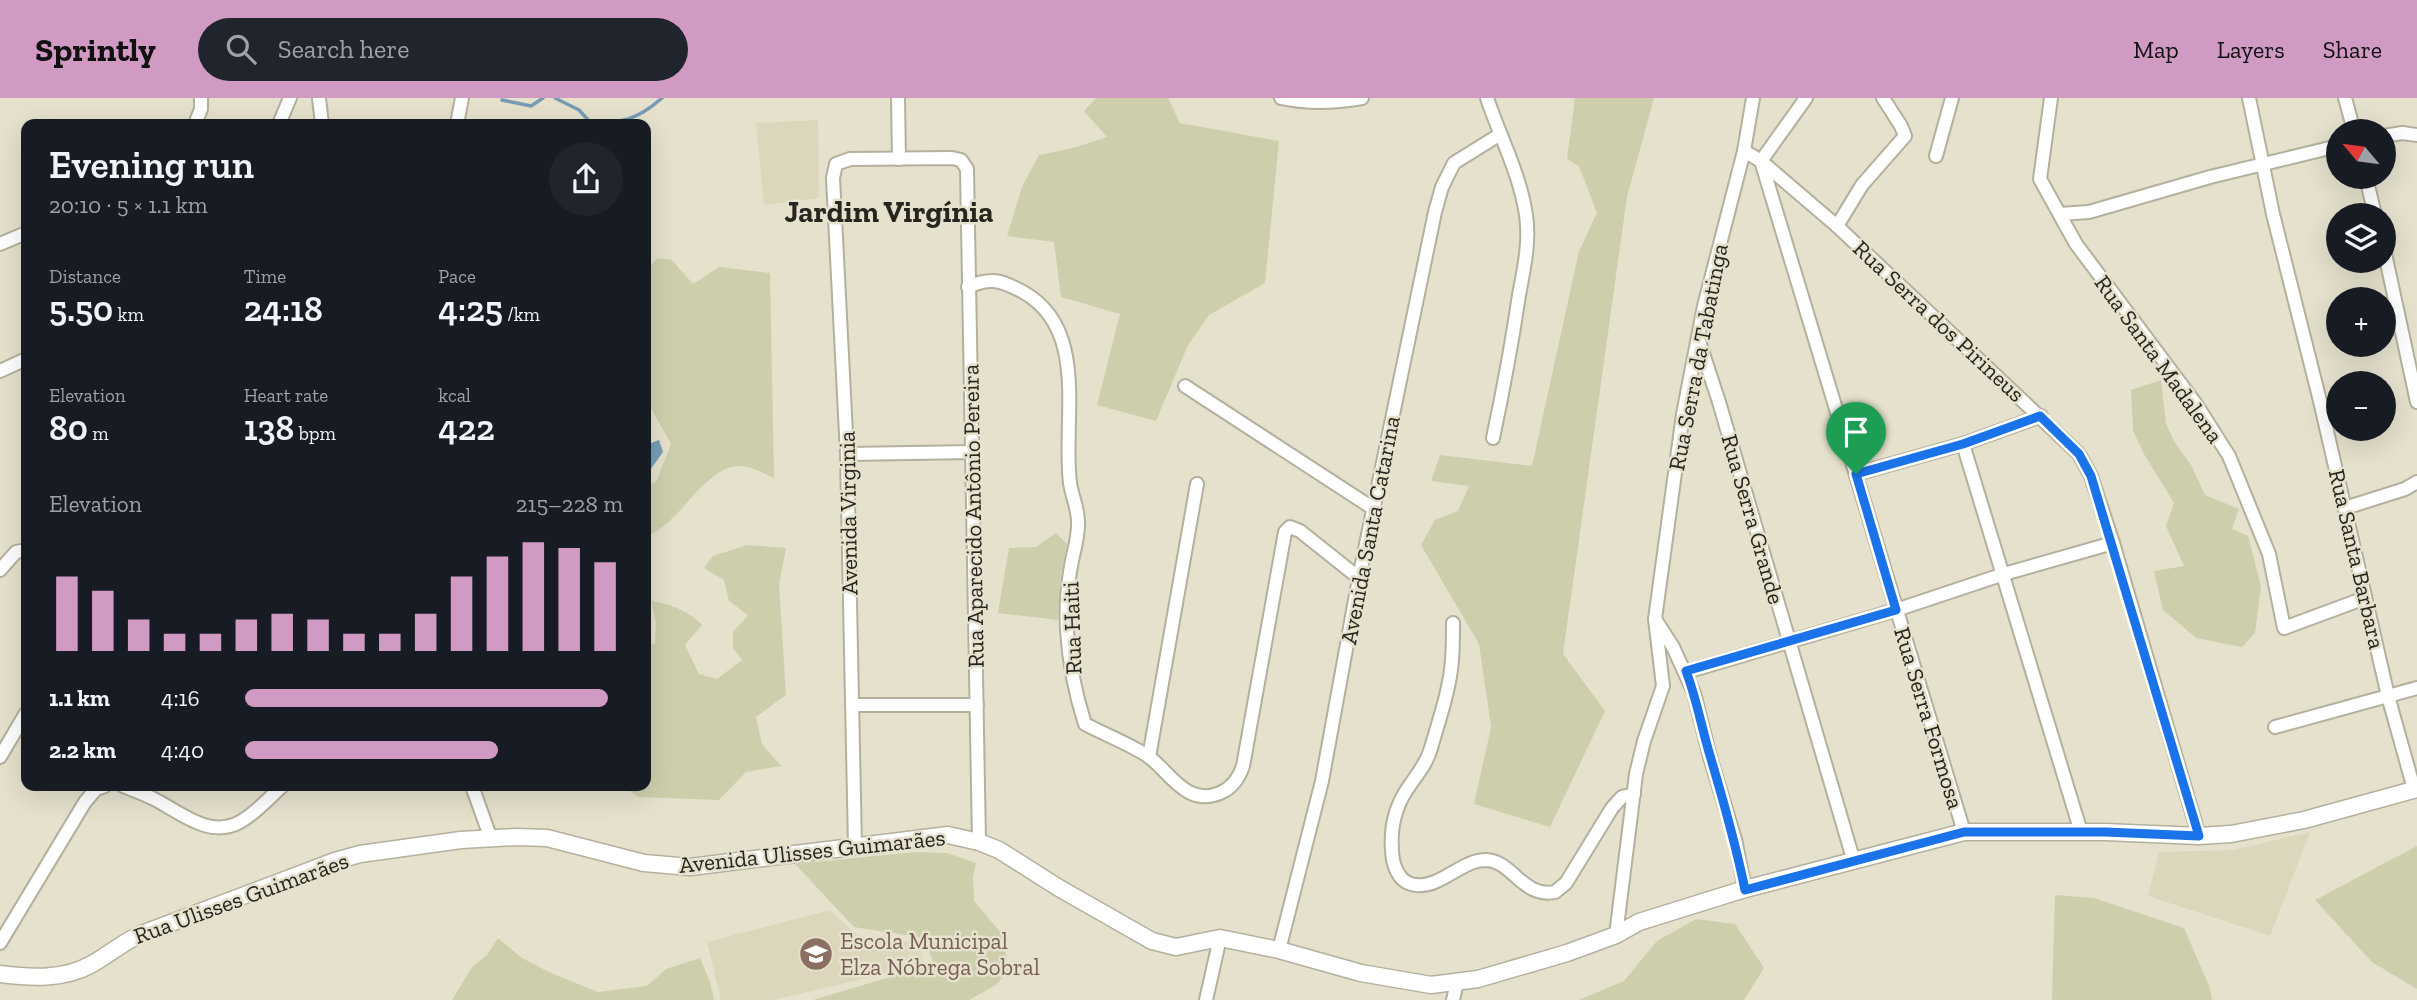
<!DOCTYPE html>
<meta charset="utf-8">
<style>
body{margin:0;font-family:"Zilla Slab",serif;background:#20242c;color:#f1f3f6;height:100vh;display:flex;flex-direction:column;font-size:26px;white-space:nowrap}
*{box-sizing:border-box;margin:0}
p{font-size:23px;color:#9ea1a6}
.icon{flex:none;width:38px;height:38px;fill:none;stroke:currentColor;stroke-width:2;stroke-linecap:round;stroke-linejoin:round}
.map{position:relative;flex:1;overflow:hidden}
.side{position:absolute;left:21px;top:21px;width:630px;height:672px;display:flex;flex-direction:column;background:#171b24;border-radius:14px;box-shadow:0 7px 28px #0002}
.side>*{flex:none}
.needle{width:46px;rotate:299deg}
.tools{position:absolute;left:2326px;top:21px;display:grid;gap:14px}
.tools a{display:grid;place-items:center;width:70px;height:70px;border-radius:50%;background:#171b24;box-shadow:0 7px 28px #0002;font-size:35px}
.pin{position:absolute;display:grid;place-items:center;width:60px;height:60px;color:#fff;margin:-72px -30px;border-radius:50% 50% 50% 0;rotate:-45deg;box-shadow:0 0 7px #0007}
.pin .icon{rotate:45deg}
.round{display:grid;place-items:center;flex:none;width:74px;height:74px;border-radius:37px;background:#20242c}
.head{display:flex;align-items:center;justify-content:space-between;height:119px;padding:0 28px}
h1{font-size:38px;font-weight:600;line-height:52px}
.metrics{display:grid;grid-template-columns:repeat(3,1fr);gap:10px;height:119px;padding:7px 28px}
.metrics div{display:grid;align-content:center}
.metrics b{font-size:35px;font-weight:600}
.metrics small{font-size:19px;font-weight:400}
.metrics p{font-size:19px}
.chart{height:196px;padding:14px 28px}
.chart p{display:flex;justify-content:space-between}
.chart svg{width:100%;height:126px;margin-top:7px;stroke:#d09ac3;stroke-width:6}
ul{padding:0 28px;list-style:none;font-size:23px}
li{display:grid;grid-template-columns:112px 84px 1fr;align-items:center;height:52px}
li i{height:18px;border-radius:9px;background:#d09ac3}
header{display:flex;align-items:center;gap:42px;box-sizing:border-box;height:98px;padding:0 35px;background:#d09ac3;color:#111}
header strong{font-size:33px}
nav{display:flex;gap:38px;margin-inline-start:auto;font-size:24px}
.search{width:490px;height:63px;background:#20242c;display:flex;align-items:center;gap:18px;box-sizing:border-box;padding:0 24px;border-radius:38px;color:#9ea1a6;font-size:26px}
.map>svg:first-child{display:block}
.built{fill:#dcd7bc}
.green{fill:#cdcfac}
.water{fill:#769db4}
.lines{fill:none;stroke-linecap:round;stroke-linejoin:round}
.stream{stroke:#769db4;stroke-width:3.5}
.minor-casing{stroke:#b3b09d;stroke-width:16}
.major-casing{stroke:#b3b09d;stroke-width:19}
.minor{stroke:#fff;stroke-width:12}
.major{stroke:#fff;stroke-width:16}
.route-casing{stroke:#fff;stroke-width:14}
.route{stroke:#1a73e8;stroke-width:9}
.labels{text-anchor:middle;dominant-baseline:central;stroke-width:5;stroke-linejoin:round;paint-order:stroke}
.street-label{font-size:23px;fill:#26251e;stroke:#e5e1cd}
.education-label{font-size:23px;fill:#785e54;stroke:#e5e1cd;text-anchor:start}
.district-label{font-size:30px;font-weight:bold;fill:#26251e;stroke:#e5e1cd}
</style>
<header>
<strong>Sprintly</strong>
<div class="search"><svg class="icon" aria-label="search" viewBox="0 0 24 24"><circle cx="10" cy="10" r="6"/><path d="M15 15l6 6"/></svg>Search here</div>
<nav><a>Map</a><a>Layers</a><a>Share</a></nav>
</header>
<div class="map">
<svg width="2417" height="902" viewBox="0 0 2417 902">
<rect width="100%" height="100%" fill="#e5e1cd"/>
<g class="built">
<path d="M818,22L819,100L764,107L756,25Z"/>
<path d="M2310,734L2270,838L2148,798L2159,754L2233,752Z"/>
<path d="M830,812L858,838L922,845L923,867L773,902H721L707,844Z"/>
</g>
<g class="green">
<path d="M1096,0H1168L1180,25L1279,43L1265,185L1209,217L1188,247L1156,323L1097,307L1120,216L1061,199L1054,144L1007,138L1022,89L1039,57L1073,50L1107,39L1084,13Z"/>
<path d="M1575,0H1654L1627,99L1563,556L1605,613L1550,729L1474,706L1491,629L1479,546L1421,447L1435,422L1458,413L1469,388L1431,383L1440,357L1532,368L1579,153L1597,115L1579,68L1567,61Z"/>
<path d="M657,160L672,162L693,186L719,169L770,175L774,380C766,377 757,371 748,369C707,359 682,427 646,438V388L656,384L671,346L651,310L646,305V173Z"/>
<path d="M2161,282L2166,326L2175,345L2191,367L2205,397L2239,411L2232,431L2248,438L2261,488L2255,535L2242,549L2196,540L2163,512L2154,473L2184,468L2166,428L2174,405L2144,356L2133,332L2131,292Z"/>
<path d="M1056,435L1067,446L1060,483L1058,522L998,515L1009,450L1036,449Z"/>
<path d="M747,447L786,450L779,487L786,597L756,619L762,646L781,668L746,674L719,702L638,699L623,688H646V546H655L656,525L651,503C672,507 686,511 702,527L685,547L699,576L717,581L742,562L733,550V534L748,517L729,503L724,482L704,470L713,458Z"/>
<path d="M2417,748V891L2372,864L2315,802Z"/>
<path d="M916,754L947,755L976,765L973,779L974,803L1002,836L1009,872L996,887L969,902H813L934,866L924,840L854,829L795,766Z"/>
<path d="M2055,797L2094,800L2184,830L2210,890L2212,902H2052Z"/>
<path d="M1696,821L1735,826L1764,870L1744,902H1579L1624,883L1657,843Z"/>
<path d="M498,840L522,860L551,875L598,894L647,888L666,871L700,860L710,884L714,902H452L472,869L487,857Z"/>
</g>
<path class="water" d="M659,342L663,354L648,375L646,374V347Z"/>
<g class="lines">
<g class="stream">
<path d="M555,0L579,12L590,24C623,25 637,22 662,0"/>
<path d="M502,2L531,8L543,0"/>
</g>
<g class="minor-casing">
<g id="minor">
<path d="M319,0L322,26"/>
<path d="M898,0L899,61"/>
<path d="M1281,0C1308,6 1334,5 1362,0"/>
<path d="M1487,0C1500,39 1520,76 1526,117C1530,143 1524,171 1519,197C1512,245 1503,293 1493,340"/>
<path d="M1806,0L1761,63L1964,734"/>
<path d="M2051,0L2040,81L2076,146L2196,306L2229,358L2269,456L2284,530L2365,500"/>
<path d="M2249,0L2273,116L2320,303L2388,598L2414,691"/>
<path d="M2345,0L2354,33"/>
<path d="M195,26L201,11V0"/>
<path d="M279,26L290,0"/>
<path d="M457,26L462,0"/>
<path d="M2384,38L2402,35L2417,37"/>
<path d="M1744,53L1761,63L1837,128L2079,356L2091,378L2113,445L2199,738"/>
<path d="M1936,58L1952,0"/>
<path d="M2366,79L2375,117"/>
<path d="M2060,116L2089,114L2210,79L2338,48"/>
<path d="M1837,128L1862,87L1905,38L1901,28L1883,0"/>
<path d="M0,146L26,135"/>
<path d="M2384,151L2417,304"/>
<path d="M968,189C991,179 1001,182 1023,194C1090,231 1062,323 1070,385C1072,399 1079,412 1078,427C1078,443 1072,458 1070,474C1067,492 1066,514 1067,532C1069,565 1075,595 1085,626C1106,637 1129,646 1148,658C1170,674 1186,709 1220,695C1232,690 1239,680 1243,668L1285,434L1290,429L1300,433L1359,480"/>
<path d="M1698,240L1719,304L1854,764"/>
<path d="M0,273L26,261"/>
<path d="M1185,288L1374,411"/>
<path d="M1963,346L2081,734"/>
<path d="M847,356L973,354"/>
<path d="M1856,376L1963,346L2041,318"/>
<path d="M2345,410L2405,391L2417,384"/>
<path d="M0,472L16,454L26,452"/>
<path d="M1655,521L1673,549L1694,595L1710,659L1735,741L1745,791"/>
<path d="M1453,525C1453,537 1453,550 1452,562C1450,591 1439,622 1431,650C1427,665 1418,675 1410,687C1393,710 1389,735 1393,762C1396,775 1402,786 1416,787C1441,790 1461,762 1486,762C1513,763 1522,800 1555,794L1566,785L1612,710L1622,699L1634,696"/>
<path d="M1686,574L1896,512L2004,476L2113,445"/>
<path d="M852,607H977"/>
<path d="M2275,629L2417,590"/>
<path d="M0,659L26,615"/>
<path d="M1149,659L1197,386"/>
<path d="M123,688C133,692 144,696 154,701C180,714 209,741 240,724C256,715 269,700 282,688"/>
<path d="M472,688L491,741"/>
<path d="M855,749L847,356L833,80L836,66L850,61L952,60L961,62L967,71L979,744"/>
<path d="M1616,837L1636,676L1644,643L1663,588L1655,521L1683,316L1704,208L1744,53L1753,0"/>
<path d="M0,845L85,704L96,691L105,688"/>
<path d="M1279,852L1322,683L1359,480L1435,114L1442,89L1454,65L1499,37"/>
<path d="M1206,902L1220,840"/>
<path d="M1453,902L1457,884"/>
</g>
</g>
<g class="major-casing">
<path id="major" d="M0,876C31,880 64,882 92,866C108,857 122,845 139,837L335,763L360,756L461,742L516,739L547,740L644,765L690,769L948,737L979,744L999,752L1059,790L1152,843L1176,849L1220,840L1279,852L1361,875L1431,887L1478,881L1567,855L1616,837L1639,824L1745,791L1964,734H2105L2199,738L2231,736L2304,722L2417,691"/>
</g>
<use href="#minor" class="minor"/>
<use href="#major" class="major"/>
</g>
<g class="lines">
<g class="route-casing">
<path id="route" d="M2040,318L2079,356L2091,378L2199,738L2105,734H1964L1745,792C1736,747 1724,705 1711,661C1702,632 1697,602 1686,573L1896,512L1856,376L1963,346Z"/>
</g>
<use href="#route" class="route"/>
</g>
<defs>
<g id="school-disc" transform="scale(1.75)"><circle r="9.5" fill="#8d6e63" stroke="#e5e1cd"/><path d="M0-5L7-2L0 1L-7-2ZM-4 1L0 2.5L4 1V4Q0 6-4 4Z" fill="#fff"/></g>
</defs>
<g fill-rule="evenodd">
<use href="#school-disc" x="816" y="856"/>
</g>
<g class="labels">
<g class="street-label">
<text transform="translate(1939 223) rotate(43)">Rua Serra dos Pirineus</text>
<text transform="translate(1698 259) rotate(-79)">Rua Serra da Tabatinga</text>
<text transform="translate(2159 261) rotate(54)">Rua Santa Madalena</text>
<text transform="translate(848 415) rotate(-91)">Avenida Virginia</text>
<text transform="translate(973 418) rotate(-91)">Rua Aparecido Antônio Pereira</text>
<text transform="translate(1753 421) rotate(74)">Rua Serra Grande</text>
<text transform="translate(1370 432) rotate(-79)">Avenida Santa Catarina</text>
<text transform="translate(2357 461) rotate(77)">Rua Santa Barbara</text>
<text transform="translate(1072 530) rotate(-92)">Rua Haiti</text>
<text transform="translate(1929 620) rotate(73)">Rua Serra Formosa</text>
<text transform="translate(812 753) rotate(-6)">Avenida Ulisses Guimarães</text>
<text transform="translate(241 800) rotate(-20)">Rua Ulisses Guimarães</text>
</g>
<g class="education-label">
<text x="840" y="843">Escola Municipal<tspan x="840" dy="26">Elza Nóbrega Sobral</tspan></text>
</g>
<g class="district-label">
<text x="889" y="114">Jardim Virgínia</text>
</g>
</g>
</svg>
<div class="tools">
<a><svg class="needle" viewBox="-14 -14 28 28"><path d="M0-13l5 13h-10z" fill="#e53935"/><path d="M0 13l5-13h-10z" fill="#9ea1a6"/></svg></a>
<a><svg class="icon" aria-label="layers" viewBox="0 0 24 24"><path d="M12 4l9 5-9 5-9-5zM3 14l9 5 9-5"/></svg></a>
<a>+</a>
<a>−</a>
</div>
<div class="pin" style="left:1856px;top:376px;background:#1e9e55"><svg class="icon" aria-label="arrive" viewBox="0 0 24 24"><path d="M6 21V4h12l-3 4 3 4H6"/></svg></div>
<section class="side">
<div class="head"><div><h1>Evening run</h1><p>20:10 · 5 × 1.1 km</p></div><a class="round"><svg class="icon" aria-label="share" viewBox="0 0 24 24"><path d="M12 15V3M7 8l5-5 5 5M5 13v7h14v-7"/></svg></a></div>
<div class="metrics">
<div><p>Distance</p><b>5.50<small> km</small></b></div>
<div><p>Time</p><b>24:18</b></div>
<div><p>Pace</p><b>4:25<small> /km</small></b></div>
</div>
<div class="metrics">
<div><p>Elevation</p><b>80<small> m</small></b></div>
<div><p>Heart rate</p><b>138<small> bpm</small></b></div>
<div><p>kcal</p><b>422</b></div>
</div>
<div class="chart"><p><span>Elevation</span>215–228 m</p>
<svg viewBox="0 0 160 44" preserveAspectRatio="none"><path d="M5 44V18M15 44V23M25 44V33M35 44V38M45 44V38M55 44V33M65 44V31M75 44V33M85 44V38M95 44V38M105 44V31M115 44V18M125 44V11M135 44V6M145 44V8M155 44V13"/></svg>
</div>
<ul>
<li><b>1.1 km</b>4:16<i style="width:96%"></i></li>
<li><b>2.2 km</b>4:40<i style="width:67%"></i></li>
</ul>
</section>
</div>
